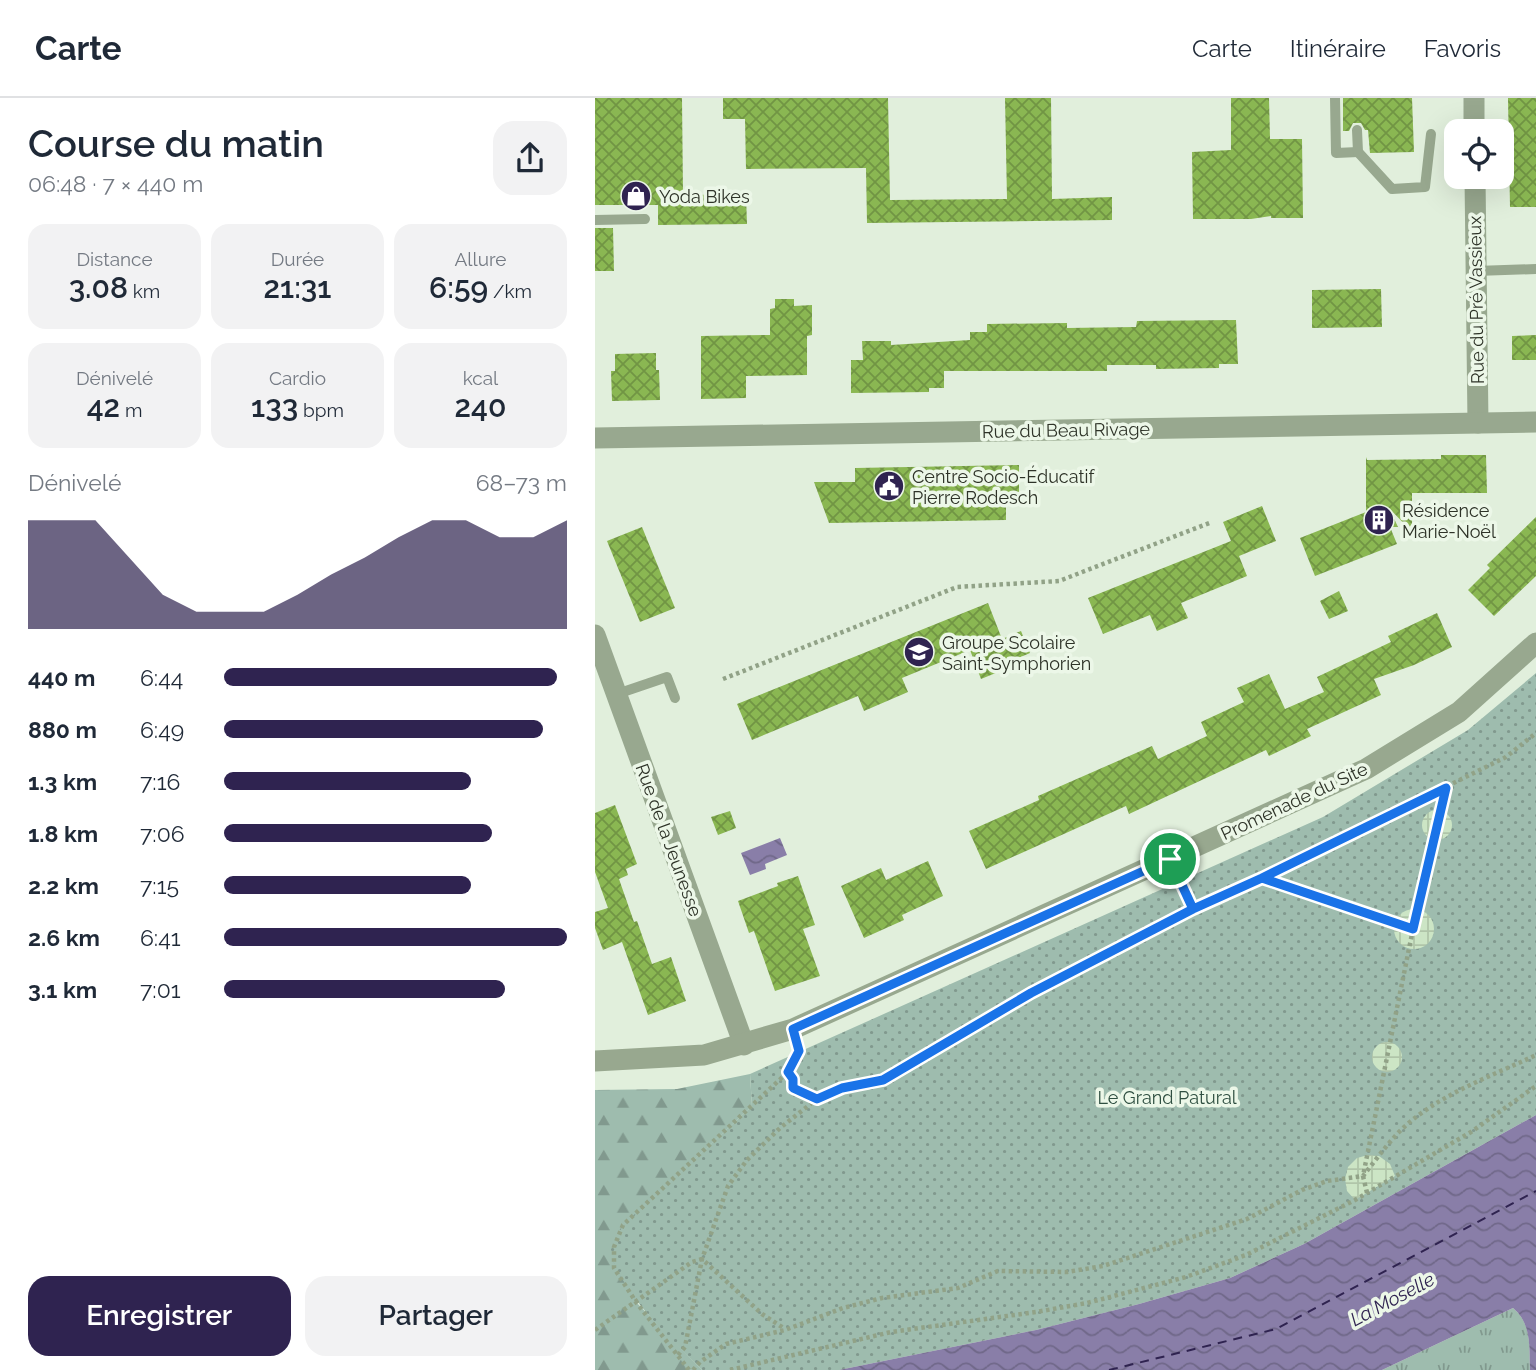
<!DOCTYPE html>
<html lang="fr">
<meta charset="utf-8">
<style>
body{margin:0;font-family:Raleway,sans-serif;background:#f2f2f3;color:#1f2937;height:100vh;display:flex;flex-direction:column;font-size:26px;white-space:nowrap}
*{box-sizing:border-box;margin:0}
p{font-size:23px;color:#747a83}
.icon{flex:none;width:38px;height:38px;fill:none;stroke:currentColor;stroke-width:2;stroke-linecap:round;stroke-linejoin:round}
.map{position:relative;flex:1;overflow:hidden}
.panel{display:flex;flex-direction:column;background:#fff;width:595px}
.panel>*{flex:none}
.tools{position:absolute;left:849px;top:21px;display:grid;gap:14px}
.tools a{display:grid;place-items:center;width:70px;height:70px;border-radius:14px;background:#fff;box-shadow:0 7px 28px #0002;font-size:35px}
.pin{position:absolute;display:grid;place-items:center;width:60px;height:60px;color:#fff;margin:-30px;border:4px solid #fff;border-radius:50%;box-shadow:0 2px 7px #0007}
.round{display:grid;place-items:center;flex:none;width:74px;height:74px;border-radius:21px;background:#f2f2f3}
.head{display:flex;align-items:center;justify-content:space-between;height:119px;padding:0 28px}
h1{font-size:38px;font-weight:600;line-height:52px}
.figures{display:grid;grid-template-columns:repeat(3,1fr);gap:10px;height:119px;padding:7px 28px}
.figures div{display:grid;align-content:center;border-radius:18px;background:#f2f2f3;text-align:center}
.figures b{font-size:30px;font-weight:600}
.figures small{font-size:19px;font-weight:400}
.figures p{font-size:19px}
.chart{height:196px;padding:14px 28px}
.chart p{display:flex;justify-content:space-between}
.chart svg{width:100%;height:126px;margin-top:7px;fill:#2f2350;opacity:.7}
.primary-button{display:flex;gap:14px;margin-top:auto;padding:14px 28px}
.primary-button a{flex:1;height:80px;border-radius:21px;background:#2f2350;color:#fff;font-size:28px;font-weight:600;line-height:80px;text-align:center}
.primary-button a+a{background:#f2f2f3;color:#1f2937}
ul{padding:0 28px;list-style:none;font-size:23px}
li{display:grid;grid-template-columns:112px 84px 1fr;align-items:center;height:52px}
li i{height:18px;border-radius:9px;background:#2f2350}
header{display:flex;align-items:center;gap:42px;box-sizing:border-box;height:98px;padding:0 35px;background:#fff;border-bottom:2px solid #e0e1e3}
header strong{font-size:33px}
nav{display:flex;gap:38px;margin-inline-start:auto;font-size:24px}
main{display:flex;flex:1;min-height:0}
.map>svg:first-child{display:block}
.grass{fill:url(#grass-tufts)}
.forest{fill:url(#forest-firs)}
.park{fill:url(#park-dots)}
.plaza{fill:url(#plaza-grid)}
.water{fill:url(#water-waves)}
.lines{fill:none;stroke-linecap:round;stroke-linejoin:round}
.ferry{stroke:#2f2350;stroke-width:2;stroke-dasharray:9 7;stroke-linecap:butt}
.building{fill:url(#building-cross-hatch)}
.path{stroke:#91a287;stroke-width:4.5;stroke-dasharray:3.5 3.5;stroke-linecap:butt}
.lane{stroke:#98a88f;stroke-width:10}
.street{stroke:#98a88f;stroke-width:21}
.route-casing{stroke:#fff;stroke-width:14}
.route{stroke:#1a73e8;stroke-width:9}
.labels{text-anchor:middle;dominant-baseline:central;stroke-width:7;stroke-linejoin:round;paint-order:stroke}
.poi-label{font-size:18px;fill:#2e3328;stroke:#ecf7e8;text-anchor:start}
.street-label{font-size:18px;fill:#2e3328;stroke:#ecf7e8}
.park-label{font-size:18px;fill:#2f4f41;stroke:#ecf7e8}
.water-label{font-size:19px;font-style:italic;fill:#2f2350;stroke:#ecf7e8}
</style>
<header>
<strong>Carte</strong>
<nav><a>Carte</a><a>Itinéraire</a><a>Favoris</a></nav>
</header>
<main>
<section class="panel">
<div class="head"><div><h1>Course du matin</h1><p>06:48 · 7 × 440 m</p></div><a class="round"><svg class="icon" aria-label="share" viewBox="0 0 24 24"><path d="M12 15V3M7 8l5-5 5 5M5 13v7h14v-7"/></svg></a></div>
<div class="figures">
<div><p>Distance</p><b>3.08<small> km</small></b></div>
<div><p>Durée</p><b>21:31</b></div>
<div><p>Allure</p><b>6:59<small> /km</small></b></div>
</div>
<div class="figures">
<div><p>Dénivelé</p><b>42<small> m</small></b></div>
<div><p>Cardio</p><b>133<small> bpm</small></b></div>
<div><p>kcal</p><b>240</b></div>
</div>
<div class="chart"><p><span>Dénivelé</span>68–73 m</p>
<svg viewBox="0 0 160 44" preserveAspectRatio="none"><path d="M0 44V6L10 6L20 6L30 19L40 32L50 38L60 38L70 38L80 32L90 25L100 19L110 12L120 6L130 6L140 12L150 12L160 6V44z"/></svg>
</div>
<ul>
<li><b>440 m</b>6:44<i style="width:97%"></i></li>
<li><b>880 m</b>6:49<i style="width:93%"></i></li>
<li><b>1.3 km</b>7:16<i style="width:72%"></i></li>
<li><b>1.8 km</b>7:06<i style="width:78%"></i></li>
<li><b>2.2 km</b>7:15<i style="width:72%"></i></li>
<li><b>2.6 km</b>6:41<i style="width:100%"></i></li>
<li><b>3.1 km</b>7:01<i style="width:82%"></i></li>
</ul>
<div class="primary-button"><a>Enregistrer</a><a>Partager</a></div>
</section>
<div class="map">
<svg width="941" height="1272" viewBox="0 0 941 1272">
<defs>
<pattern id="grass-tufts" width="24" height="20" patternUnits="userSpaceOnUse" patternTransform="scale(1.75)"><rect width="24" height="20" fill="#9ebcae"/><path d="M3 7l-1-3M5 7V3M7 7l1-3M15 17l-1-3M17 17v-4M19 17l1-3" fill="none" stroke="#81998e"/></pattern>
<pattern id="forest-firs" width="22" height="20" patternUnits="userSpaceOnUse" patternTransform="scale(1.75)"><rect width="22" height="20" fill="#9ebcae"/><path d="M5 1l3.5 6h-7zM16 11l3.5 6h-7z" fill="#81998e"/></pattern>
<pattern id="park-dots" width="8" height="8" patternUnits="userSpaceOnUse" patternTransform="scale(1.75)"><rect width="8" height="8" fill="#9ebcae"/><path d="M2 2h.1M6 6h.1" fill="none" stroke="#81998e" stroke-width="1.8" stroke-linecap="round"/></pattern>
<pattern id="plaza-grid" width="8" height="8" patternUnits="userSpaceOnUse" patternTransform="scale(1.75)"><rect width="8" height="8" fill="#cce5c5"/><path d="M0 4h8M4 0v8" fill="none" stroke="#b0c5a9"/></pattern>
<pattern id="water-waves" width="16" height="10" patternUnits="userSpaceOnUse" patternTransform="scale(1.75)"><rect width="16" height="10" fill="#897ea8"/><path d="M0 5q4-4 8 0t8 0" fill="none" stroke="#706889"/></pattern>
<pattern id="building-cross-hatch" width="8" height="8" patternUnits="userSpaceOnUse" patternTransform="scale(1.75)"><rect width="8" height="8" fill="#8ab752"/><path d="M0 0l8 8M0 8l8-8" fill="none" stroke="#719544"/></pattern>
</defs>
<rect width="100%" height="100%" fill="#e1efdc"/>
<path class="grass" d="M918,1210C937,1226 934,1248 935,1272H787Z"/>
<path class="forest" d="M155,976L157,1008L29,1127L41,1204L107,1272H0V992L82,991Z"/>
<path class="park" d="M941,575V1017L709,1146L635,1180L544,1206L441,1232L244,1272H107C71,1235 29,1200 13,1149L28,1127L157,1008L155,976L728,719L873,632Z"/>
<g class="plaza">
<circle cx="842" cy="727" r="15"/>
<circle cx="819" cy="831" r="20"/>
<circle cx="792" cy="959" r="15"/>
<path d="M773,1057L784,1058L795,1066L800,1078L760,1102L752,1093L750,1081L753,1069L762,1060Z"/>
</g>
<g class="water">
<path d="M185,740L192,757L170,766L171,771L155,777L146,755Z"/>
<path d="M941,1017V1272H935C934,1249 937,1226 918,1210L787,1272H244L441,1232L544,1206L635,1180L709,1146Z"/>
</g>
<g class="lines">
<path class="ferry" d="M514,1272L681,1231L941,1093"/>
</g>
<g class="building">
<path d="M0,0H87L88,96L151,98L152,126L63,127V107H0Z"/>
<path d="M128,0H293L295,102L412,101L410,0H456L457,101L517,99V122L272,125L271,70L151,71L150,21H128Z"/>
<path d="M636,0H674L675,41H707L708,120H676V118L656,121H598L597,54L636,52Z"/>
<path d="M817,0L819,54L775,55L773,32H770L766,25H758L754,33H748V0Z"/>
<path d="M913,0H941V109H915Z"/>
<path d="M0,130H18L19,173H0Z"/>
<path d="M786,191L787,229L717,230V192Z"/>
<path d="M180,201H199V208L217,207V237L212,238V277L151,278V300L106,301V238L175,237V211L180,210Z"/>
<path d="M641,222L643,266H624V270L561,271V267H512V273H349V290H334V294L256,295V262H268L267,243H296V247L375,242V234H392V226L472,225V230L541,229L542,223Z"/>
<path d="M941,237V262H917V238Z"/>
<path d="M61,255V272H64L65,302L17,303L16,273H20V256Z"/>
<path d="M846,357H891L892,395H817V434L794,410L803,429H795L802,446L720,478L705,440L771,414V359L772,362L846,361Z"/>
<path d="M424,367V394L411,395V422L234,425L219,384H260V370Z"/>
<path d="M667,408L681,443L644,458L652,478L586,505L593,520L562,533L555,517L508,536L493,500L636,443L628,424Z"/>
<path d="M941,419V478L899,518L873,492L895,470L892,467Z"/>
<path d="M47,429L80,510L45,524L12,443Z"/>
<path d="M744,493L753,513L734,521L725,503Z"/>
<path d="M393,505L407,541L426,533L435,555L416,563L418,568L386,581L375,552L307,580L313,594L269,613L263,598L157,642L142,606Z"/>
<path d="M842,515L857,549L819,567L779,581L786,597L712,631L716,638L674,658L671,652L534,716L531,708L391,771L374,733L444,702L443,698L557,648L563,661L612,638L606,624L649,604L642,590L674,576L690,611L729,594L722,579L796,544L793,538Z"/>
<path d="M20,707L42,766L31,771L33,777L24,781L39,824L42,823L57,866L76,859L91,903L53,917L27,844L8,852L0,830V814L13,810L0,774V715Z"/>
<path d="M135,713L141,730L123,737L116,719Z"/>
<path d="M333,763L348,798L307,817L309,822L269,840L246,788L286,770L291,782Z"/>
<path d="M203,778L220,827L208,831L225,878L180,893L159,833L154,835L143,803L183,788L182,785Z"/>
</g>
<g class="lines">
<g class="path">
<path d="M128,581L362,489L464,483L617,424"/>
<path d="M584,780L598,811"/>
<path d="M668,781L818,831"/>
<path d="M193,974L198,981V990L222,1001"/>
<path d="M772,1095L768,1078L818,831L851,690"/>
<path d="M0,1232L97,1164L107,1161L167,1216L190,1231"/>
<path d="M83,1257L90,1249L107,1161L133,1088L152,1062L185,1030L222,1001L247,990L288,982L436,895L598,811L667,780L911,659L941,635"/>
<path d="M94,1272L41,1204L19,1170V1149L28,1127L193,974L204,952"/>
<path d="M98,1272L105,1264L131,1246L190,1232L248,1210L287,1200L363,1190L403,1173L472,1174L508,1168L652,1121L707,1092L732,1083L768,1078C779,1064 790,1049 803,1035C839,998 895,979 941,957"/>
<path d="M135,1272L296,1234L441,1214L492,1205L591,1179L651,1157L760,1102L876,1034L941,988"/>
</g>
<g class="lane">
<path d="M740,0L741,55L763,54"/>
<path d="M762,32L763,54L797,91L830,89L836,36"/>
<path d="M0,122L50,121"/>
<path d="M881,173L941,171"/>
<path d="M22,596L72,579L80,600"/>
</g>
<g class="street">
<path d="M879,0V33"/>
<path d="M880,79L883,325"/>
<path d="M0,340L941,324"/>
<path d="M0,537L149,947"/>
<path d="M0,963L109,957L198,931L771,671L864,614L941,545"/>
</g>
</g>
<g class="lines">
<g class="route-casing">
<path id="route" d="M575,761L198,931L204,953L193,974L198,981V990L222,1001L247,990L288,982L436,895L598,811L667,780L818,831L851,690L667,780L598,811L575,761"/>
</g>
<use href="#route" class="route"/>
</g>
<defs>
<g id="shop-disc" transform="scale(1.575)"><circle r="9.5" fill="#2f2350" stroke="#ecf7e8"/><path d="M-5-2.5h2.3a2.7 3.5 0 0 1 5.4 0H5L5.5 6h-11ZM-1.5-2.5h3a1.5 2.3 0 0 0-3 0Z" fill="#fff"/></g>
<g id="civic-disc" transform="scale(1.575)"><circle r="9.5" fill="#2f2350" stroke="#ecf7e8"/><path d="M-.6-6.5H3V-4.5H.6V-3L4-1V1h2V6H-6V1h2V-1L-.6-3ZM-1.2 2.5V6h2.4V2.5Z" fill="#fff"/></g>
<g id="building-disc" transform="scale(1.575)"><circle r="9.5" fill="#2f2350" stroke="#ecf7e8"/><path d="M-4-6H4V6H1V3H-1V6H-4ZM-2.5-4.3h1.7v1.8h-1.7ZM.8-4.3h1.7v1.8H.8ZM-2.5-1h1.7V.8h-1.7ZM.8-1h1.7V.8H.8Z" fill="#fff"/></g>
<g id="school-disc" transform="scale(1.575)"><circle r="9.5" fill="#2f2350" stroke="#ecf7e8"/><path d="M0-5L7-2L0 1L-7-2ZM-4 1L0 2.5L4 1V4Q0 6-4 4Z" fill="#fff"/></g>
</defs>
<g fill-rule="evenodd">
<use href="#shop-disc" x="41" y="98"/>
<use href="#civic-disc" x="294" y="388"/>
<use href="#building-disc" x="784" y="422"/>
<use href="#school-disc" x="324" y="554"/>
</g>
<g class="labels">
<g class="poi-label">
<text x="64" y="98">Yoda Bikes</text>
<text x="317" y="378">Centre Socio-Éducatif<tspan x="317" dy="21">Pierre Rodesch</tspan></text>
<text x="807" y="412">Résidence<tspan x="807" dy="21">Marie-Noël</tspan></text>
<text x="347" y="544">Groupe Scolaire<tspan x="347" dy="21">Saint-Symphorien</tspan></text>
</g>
<g class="street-label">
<text transform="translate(881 202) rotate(-91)">Rue du Pré Vassieux</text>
<text transform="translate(471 332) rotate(-1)">Rue du Beau Rivage</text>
<text transform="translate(699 703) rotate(-25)">Promenade du Site</text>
<text transform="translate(74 742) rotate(70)">Rue de la Jeunesse</text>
</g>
<g class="park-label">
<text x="572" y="999">Le Grand Patural</text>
</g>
<g class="water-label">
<text transform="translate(797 1201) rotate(-28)">La Moselle</text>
</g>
</g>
</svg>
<div class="tools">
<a><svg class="icon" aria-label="locate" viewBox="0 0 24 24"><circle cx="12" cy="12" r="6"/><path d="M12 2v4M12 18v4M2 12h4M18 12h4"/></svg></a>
</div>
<div class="pin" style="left:575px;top:761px;background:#1e9e55"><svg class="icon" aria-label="arrive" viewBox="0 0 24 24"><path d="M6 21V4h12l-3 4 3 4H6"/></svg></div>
</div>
</main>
